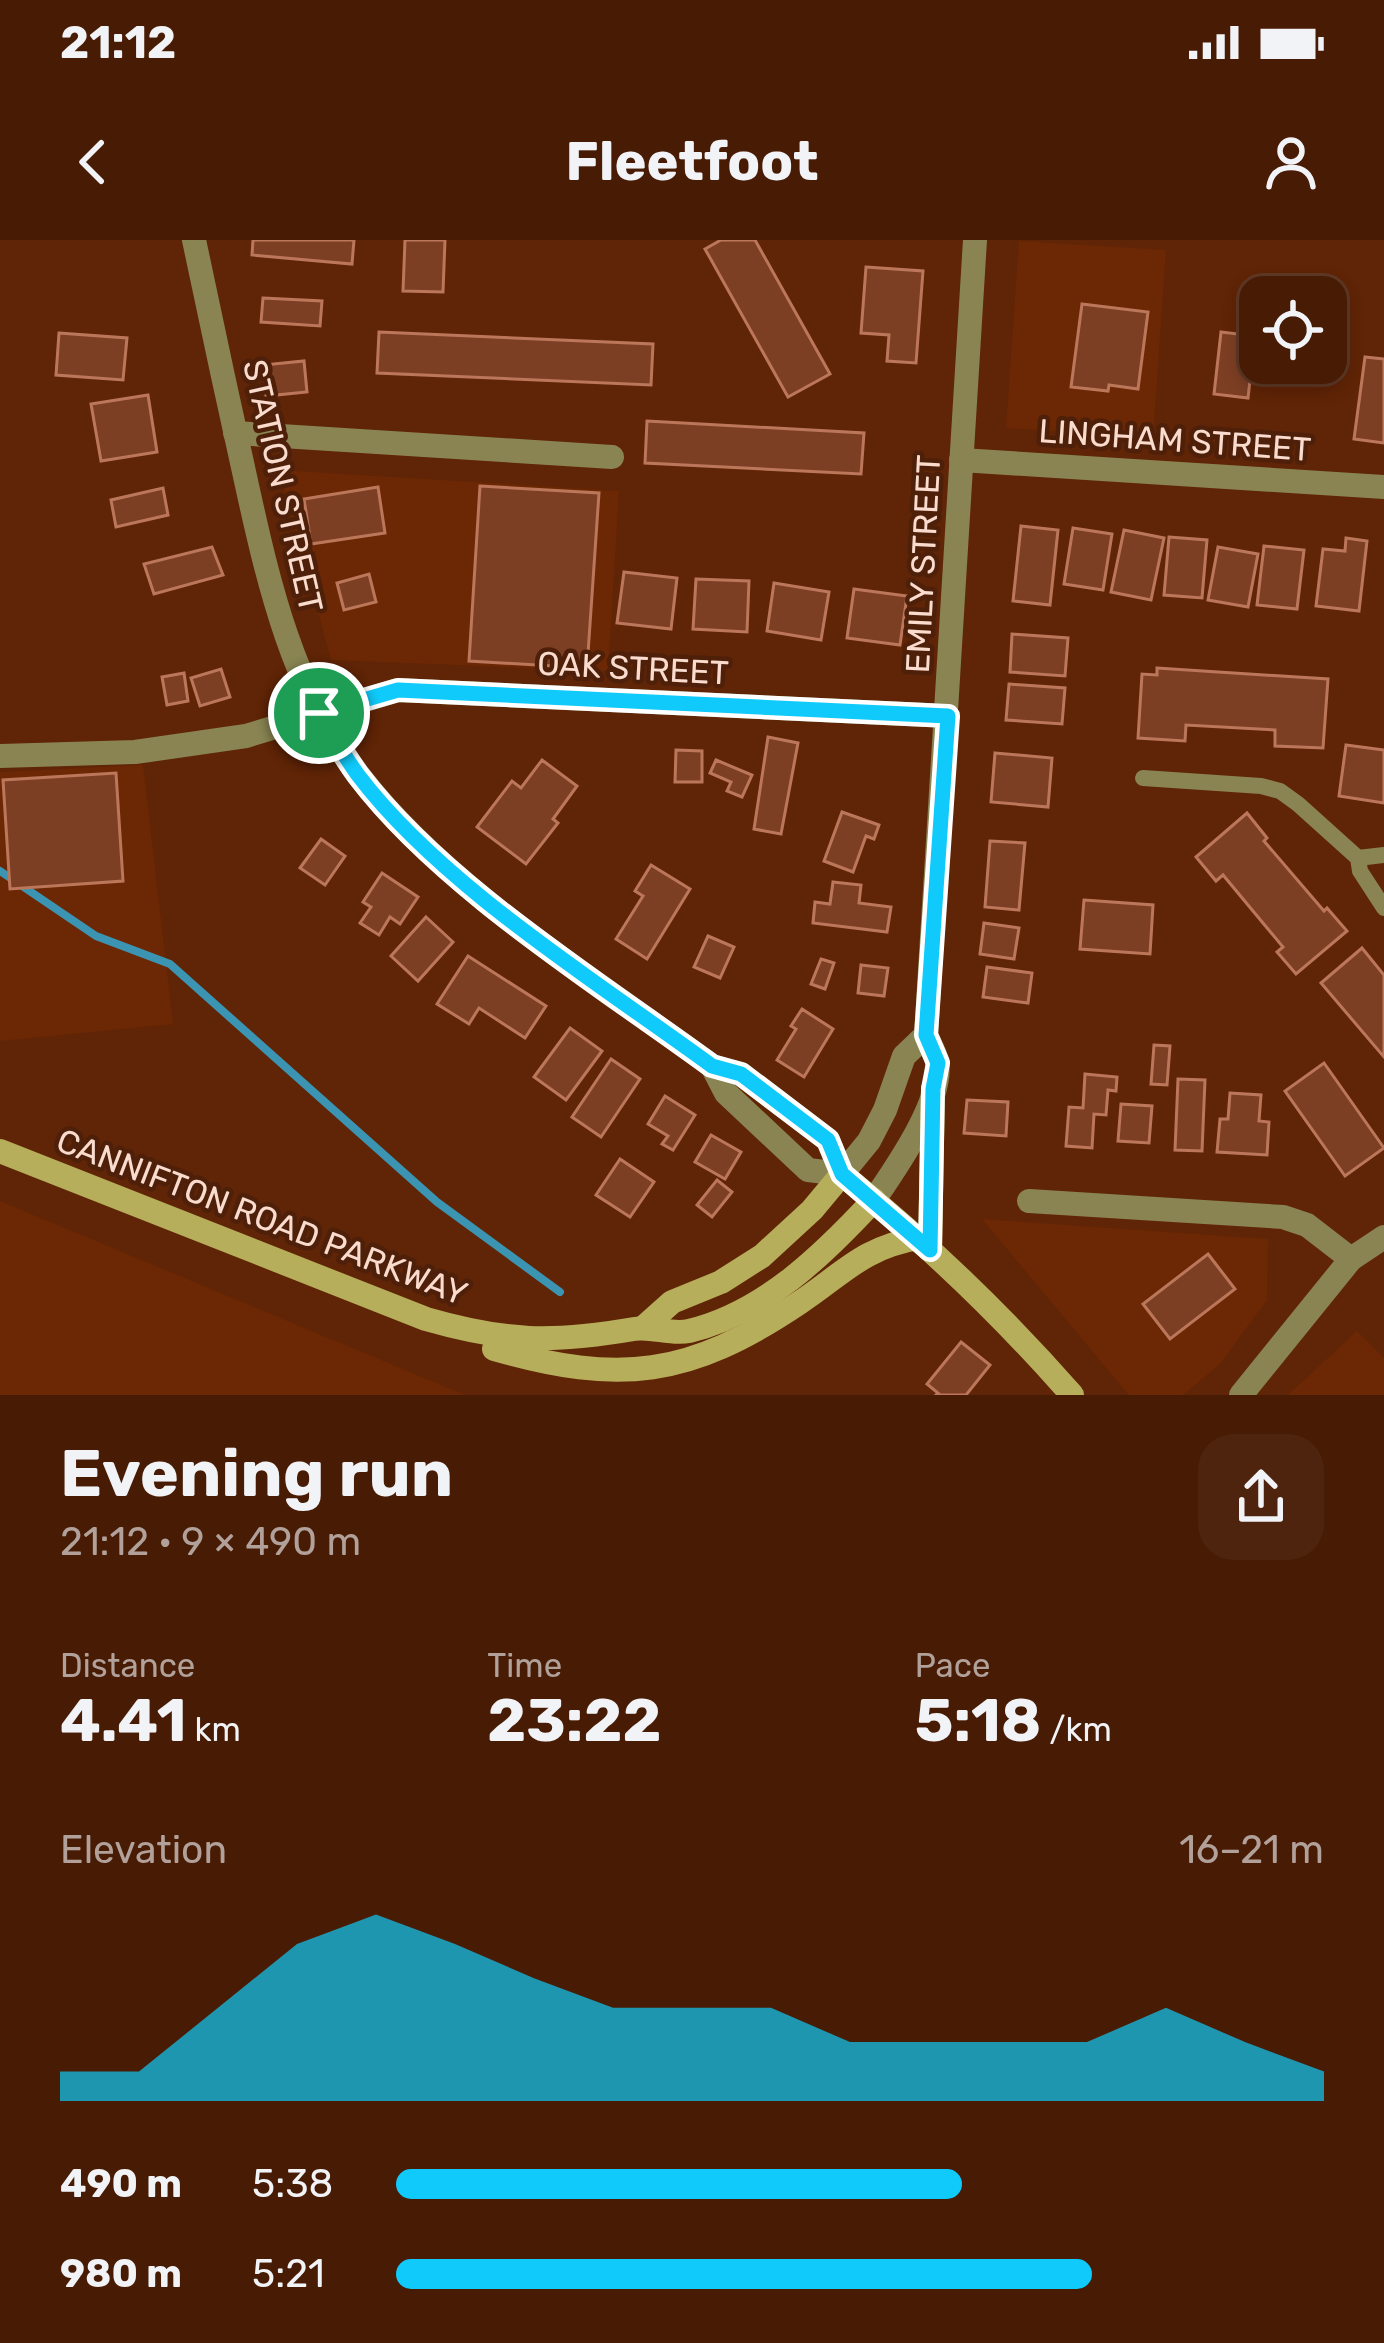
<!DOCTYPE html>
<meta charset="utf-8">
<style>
body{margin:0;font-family:Rubik,sans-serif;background:#4f240e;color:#f1f3f6;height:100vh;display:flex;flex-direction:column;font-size:45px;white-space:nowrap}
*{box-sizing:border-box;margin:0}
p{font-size:39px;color:#b1a19a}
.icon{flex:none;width:66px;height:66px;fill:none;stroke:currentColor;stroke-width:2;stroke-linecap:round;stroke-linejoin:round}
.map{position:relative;height:1155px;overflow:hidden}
.sheet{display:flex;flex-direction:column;background:#481b04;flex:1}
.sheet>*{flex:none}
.tools{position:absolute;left:1239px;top:36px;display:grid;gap:24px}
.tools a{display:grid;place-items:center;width:108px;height:108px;border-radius:24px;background:#481b04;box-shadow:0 6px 18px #0003,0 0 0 3px #603926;font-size:60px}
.pin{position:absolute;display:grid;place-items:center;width:102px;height:102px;color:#fff;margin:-51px;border:6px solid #fff;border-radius:50%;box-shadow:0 3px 12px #0007}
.round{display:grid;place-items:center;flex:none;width:126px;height:126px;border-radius:36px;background:#4f240e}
.summary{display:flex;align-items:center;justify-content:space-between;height:204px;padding:0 60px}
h1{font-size:66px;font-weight:700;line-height:90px}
.figures{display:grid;grid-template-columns:repeat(3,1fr);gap:18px;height:204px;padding:12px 60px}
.figures div{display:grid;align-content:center}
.figures b{font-size:60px;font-weight:700}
.figures small{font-size:33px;font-weight:400}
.figures p{font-size:33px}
.chart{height:336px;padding:24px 60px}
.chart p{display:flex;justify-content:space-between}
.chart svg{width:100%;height:216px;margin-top:12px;fill:#0fcafa;opacity:.7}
ul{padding:0 60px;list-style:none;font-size:39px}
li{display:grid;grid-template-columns:192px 144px 1fr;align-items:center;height:90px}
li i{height:30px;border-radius:15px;background:#0fcafa}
.status{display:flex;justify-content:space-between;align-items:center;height:84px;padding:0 60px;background:#481b04;direction:ltr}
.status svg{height:33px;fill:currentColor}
header{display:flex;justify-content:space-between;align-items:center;height:156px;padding:0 60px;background:#481b04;font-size:54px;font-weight:700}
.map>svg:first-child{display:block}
.built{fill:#6c2804}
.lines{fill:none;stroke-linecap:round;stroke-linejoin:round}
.stream{stroke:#3b94b1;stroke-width:8}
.building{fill:#7d3f24;stroke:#bc775b;stroke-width:3}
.service{stroke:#898452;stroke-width:16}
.minor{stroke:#898452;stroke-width:24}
.tertiary{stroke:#898452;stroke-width:24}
.secondary{stroke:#b6ae5b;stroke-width:24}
.route-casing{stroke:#fff;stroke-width:24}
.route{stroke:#0fcafa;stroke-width:15}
.labels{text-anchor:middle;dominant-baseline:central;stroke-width:9;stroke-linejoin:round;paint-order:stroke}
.street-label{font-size:33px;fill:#fadccf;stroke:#4e200a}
</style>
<div class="status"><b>21:12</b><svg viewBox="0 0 49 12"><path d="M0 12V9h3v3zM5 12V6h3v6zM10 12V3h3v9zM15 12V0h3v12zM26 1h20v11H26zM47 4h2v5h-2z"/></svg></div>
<header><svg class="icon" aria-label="back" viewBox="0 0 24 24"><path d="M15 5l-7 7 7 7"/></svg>Fleetfoot<svg class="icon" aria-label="person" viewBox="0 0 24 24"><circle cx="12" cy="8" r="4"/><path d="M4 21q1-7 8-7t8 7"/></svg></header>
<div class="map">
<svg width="1384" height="1155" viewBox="0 0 1384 1155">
<rect width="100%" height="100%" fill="#602406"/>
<g class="built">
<path d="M1019,1L1166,10L1153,197L1006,188Z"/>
<path d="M279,230L619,251L608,431L331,420Z"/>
<path d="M143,525L173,784L0,801V532Z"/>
<path d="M0,961L465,1155H0Z"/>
<path d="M982,979L1268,999L1267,1060L1220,1124L1183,1155H1129Z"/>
<path d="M1357,1091L1384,1118V1155H1288Z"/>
</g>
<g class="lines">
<path class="stream" d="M0,631L96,696L170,724L437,962L560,1052"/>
</g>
<g class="building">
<path d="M253,0H354L352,24L252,15Z"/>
<path d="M405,0H445L443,52L403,51Z"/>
<path d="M721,0H755L830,134L788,157L705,9Z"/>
<path d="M866,27L923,31L916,123L887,121L889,95L861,93Z"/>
<path d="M263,58L322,61L320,86L261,82Z"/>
<path d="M1328,58L1345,62L1340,91L1326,89Z"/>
<path d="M1082,64L1148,72L1138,149L1109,145L1108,151L1071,147Z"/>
<path d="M379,92L653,104L651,145L377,133Z"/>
<path d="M1221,92L1255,96L1248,158L1214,154Z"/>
<path d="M59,93L127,98L123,140L56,135Z"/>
<path d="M1365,117L1384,119V203L1354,199Z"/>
<path d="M304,121L307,152L266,156L263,125Z"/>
<path d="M1282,123H1316V134L1281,131Z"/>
<path d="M148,155L157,212L101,221L91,164Z"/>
<path d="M647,181L864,193L861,234L645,223Z"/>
<path d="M480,246L599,253L587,428L469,421Z"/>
<path d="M378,247L385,293L311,304L304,259Z"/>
<path d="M163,248L168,275L116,287L111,260Z"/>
<path d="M1021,286L1058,290L1050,365L1013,361Z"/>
<path d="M1073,288L1112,294L1103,350L1064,344Z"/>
<path d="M1124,290L1164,298L1151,360L1111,352Z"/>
<path d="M1169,297L1207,300L1202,358L1164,355Z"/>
<path d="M1346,298L1367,301L1359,371L1316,366L1323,309L1345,311Z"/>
<path d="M1264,306L1304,310L1297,369L1257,365Z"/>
<path d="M212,307L223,335L154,354L144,324Z"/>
<path d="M1218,307L1258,314L1248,367L1208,360Z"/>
<path d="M624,332L677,338L671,389L617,383Z"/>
<path d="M369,334L376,362L344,370L337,343Z"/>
<path d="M696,339L749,341L747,392L693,389Z"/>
<path d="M774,343L829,352L821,400L767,391Z"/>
<path d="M854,349L907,356L900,405L847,398Z"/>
<path d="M1012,394L1068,398L1065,436L1010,432Z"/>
<path d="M1157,428L1328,439L1323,508L1275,506V490L1186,485L1185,501L1138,498L1142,434L1157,435Z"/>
<path d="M221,429L230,457L200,466L191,438Z"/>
<path d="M184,433L188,461L167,465L162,437Z"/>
<path d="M1009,444L1065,448L1062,484L1006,480Z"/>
<path d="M768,497L798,503L781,594L754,589Z"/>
<path d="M1346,505L1384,510V563L1339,556Z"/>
<path d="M676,510L702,511V542H675Z"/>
<path d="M995,513L1052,518L1048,567L991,562Z"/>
<path d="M542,520L577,546L553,579L558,583L526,624L477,587L512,541L521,548Z"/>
<path d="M716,520L752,535L742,557L727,551L731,542L710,533Z"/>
<path d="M116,533L123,641L10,649L3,540Z"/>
<path d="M842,572L879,585L874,599L866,596L853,632L824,621Z"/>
<path d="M1247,573L1267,598L1264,601L1324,671L1327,668L1347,691L1296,734L1277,712L1283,707L1223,635L1216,641L1196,617Z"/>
<path d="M321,599L345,616L325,645L300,628Z"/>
<path d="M990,601L1025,603L1019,670L985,667Z"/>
<path d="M651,625L690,649L647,719L616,699L643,656L635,651Z"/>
<path d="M382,633L418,657L400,684L390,677L379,695L360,683L371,667L363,662Z"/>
<path d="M833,642L861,645L859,663L891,667L887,692L813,683L815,662L830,664Z"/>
<path d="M1084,660L1153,665L1150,714L1080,709Z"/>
<path d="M426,677L453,702L418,741L391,716Z"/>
<path d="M984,683L1019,688L1014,719L980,714Z"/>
<path d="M708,696L734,707L720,738L694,727Z"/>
<path d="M1362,708L1384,735V817L1321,743Z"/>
<path d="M468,716L546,766L525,798L479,768L469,784L437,764Z"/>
<path d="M821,719L834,723L825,749L811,744Z"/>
<path d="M861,725L888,728L884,756L858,753Z"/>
<path d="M987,727L1032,733L1028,763L983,757Z"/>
<path d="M802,769L833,789L804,837L777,820L796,789L791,786Z"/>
<path d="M570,788L602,811L566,860L534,837Z"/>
<path d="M1154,805L1170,806L1167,845L1151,844Z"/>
<path d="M611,819L640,839L601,897L572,877Z"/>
<path d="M1324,823L1384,908L1345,936L1285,851Z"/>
<path d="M1085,834L1117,837L1116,851L1108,850L1106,875L1094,874L1092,908L1066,906L1069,867L1083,868Z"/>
<path d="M1178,839L1205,840L1202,911L1175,910Z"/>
<path d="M1230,853L1261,855L1259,881L1269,882L1267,915L1217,912L1220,879H1228Z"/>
<path d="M665,856L695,875L673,910L662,904L668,896L648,884Z"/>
<path d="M967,860L1008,862L1006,896L964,893Z"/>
<path d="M1121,864L1152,866L1149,903L1118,901Z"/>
<path d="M711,895L741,912L725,939L695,922Z"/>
<path d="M620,919L654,942L630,977L596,955Z"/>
<path d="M717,940L732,952L712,977L697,965Z"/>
<path d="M1208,1014L1235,1049L1170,1099L1143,1064Z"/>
<path d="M961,1102L990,1125L966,1155H936L938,1153L927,1144Z"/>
</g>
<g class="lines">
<g class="service">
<path d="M1143,538L1261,546L1280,551L1298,564L1358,618L1360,631L1384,668"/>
<path d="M1358,618L1384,615"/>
</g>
<g class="minor">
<path d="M235,193L612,217"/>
<path d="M961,220L1384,247"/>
<path d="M0,516L135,512L246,496L398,450L948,476"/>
<path d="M1029,961L1283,977L1307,985L1351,1019"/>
<path d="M1241,1155L1351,1019L1384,997"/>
</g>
<g class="tertiary">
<path d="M194,0C211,80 228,161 246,241C269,346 293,450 360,537C449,651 596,741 712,826L741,834L828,900L842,934"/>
<path d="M712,826L726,853L808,930L842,934"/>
<path d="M842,934L869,901L885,870L904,816L926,795"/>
<path d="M874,960C895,929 944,860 937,822C936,813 929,803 926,795L975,0"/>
</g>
<g class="secondary">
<path d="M0,911L426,1079C506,1102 552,1103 634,1089C652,1086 671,1095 689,1091C764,1073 823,1015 874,960"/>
<path d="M930,1010L933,849"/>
<path d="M644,1087L672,1062L721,1042L762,1016L812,970L842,934C924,1001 1002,1075 1072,1155"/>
<path d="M494,1109C620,1145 689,1137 799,1063C843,1034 862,1008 918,998"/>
</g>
</g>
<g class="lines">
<g class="route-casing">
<path id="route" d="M398,450L948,476L926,795L938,823L933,849L930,1010L842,934L828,900L741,834L712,826C599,743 442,646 358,535C344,516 332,494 319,473Z"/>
</g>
<use href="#route" class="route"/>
</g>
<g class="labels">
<g class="street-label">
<text transform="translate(1175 200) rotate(4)">LINGHAM STREET</text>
<text transform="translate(283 246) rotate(77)">STATION STREET</text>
<text transform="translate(923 324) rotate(-87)">EMILY STREET</text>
<text transform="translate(633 428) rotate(3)">OAK STREET</text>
<text transform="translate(262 977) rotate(21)">CANNIFTON ROAD PARKWAY</text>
</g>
</g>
</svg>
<div class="tools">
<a><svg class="icon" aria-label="locate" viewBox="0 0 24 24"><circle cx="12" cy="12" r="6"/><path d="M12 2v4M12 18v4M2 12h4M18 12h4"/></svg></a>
</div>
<div class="pin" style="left:319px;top:473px;background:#1e9e55"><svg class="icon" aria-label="arrive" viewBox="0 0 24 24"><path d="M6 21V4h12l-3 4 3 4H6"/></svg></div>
</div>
<section class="sheet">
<div class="summary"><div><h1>Evening run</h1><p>21:12 · 9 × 490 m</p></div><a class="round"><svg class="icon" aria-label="share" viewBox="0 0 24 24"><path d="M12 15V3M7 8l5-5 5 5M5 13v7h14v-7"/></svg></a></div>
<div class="figures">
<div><p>Distance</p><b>4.41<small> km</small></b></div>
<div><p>Time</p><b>23:22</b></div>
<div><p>Pace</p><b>5:18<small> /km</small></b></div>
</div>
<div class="chart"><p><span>Elevation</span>16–21 m</p>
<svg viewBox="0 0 160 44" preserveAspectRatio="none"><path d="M0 44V38L10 38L20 25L30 12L40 6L50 12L60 19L70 25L80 25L90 25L100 32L110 32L120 32L130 32L140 25L150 32L160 38V44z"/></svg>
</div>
<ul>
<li><b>490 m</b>5:38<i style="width:61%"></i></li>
<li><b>980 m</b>5:21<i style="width:75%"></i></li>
</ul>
</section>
